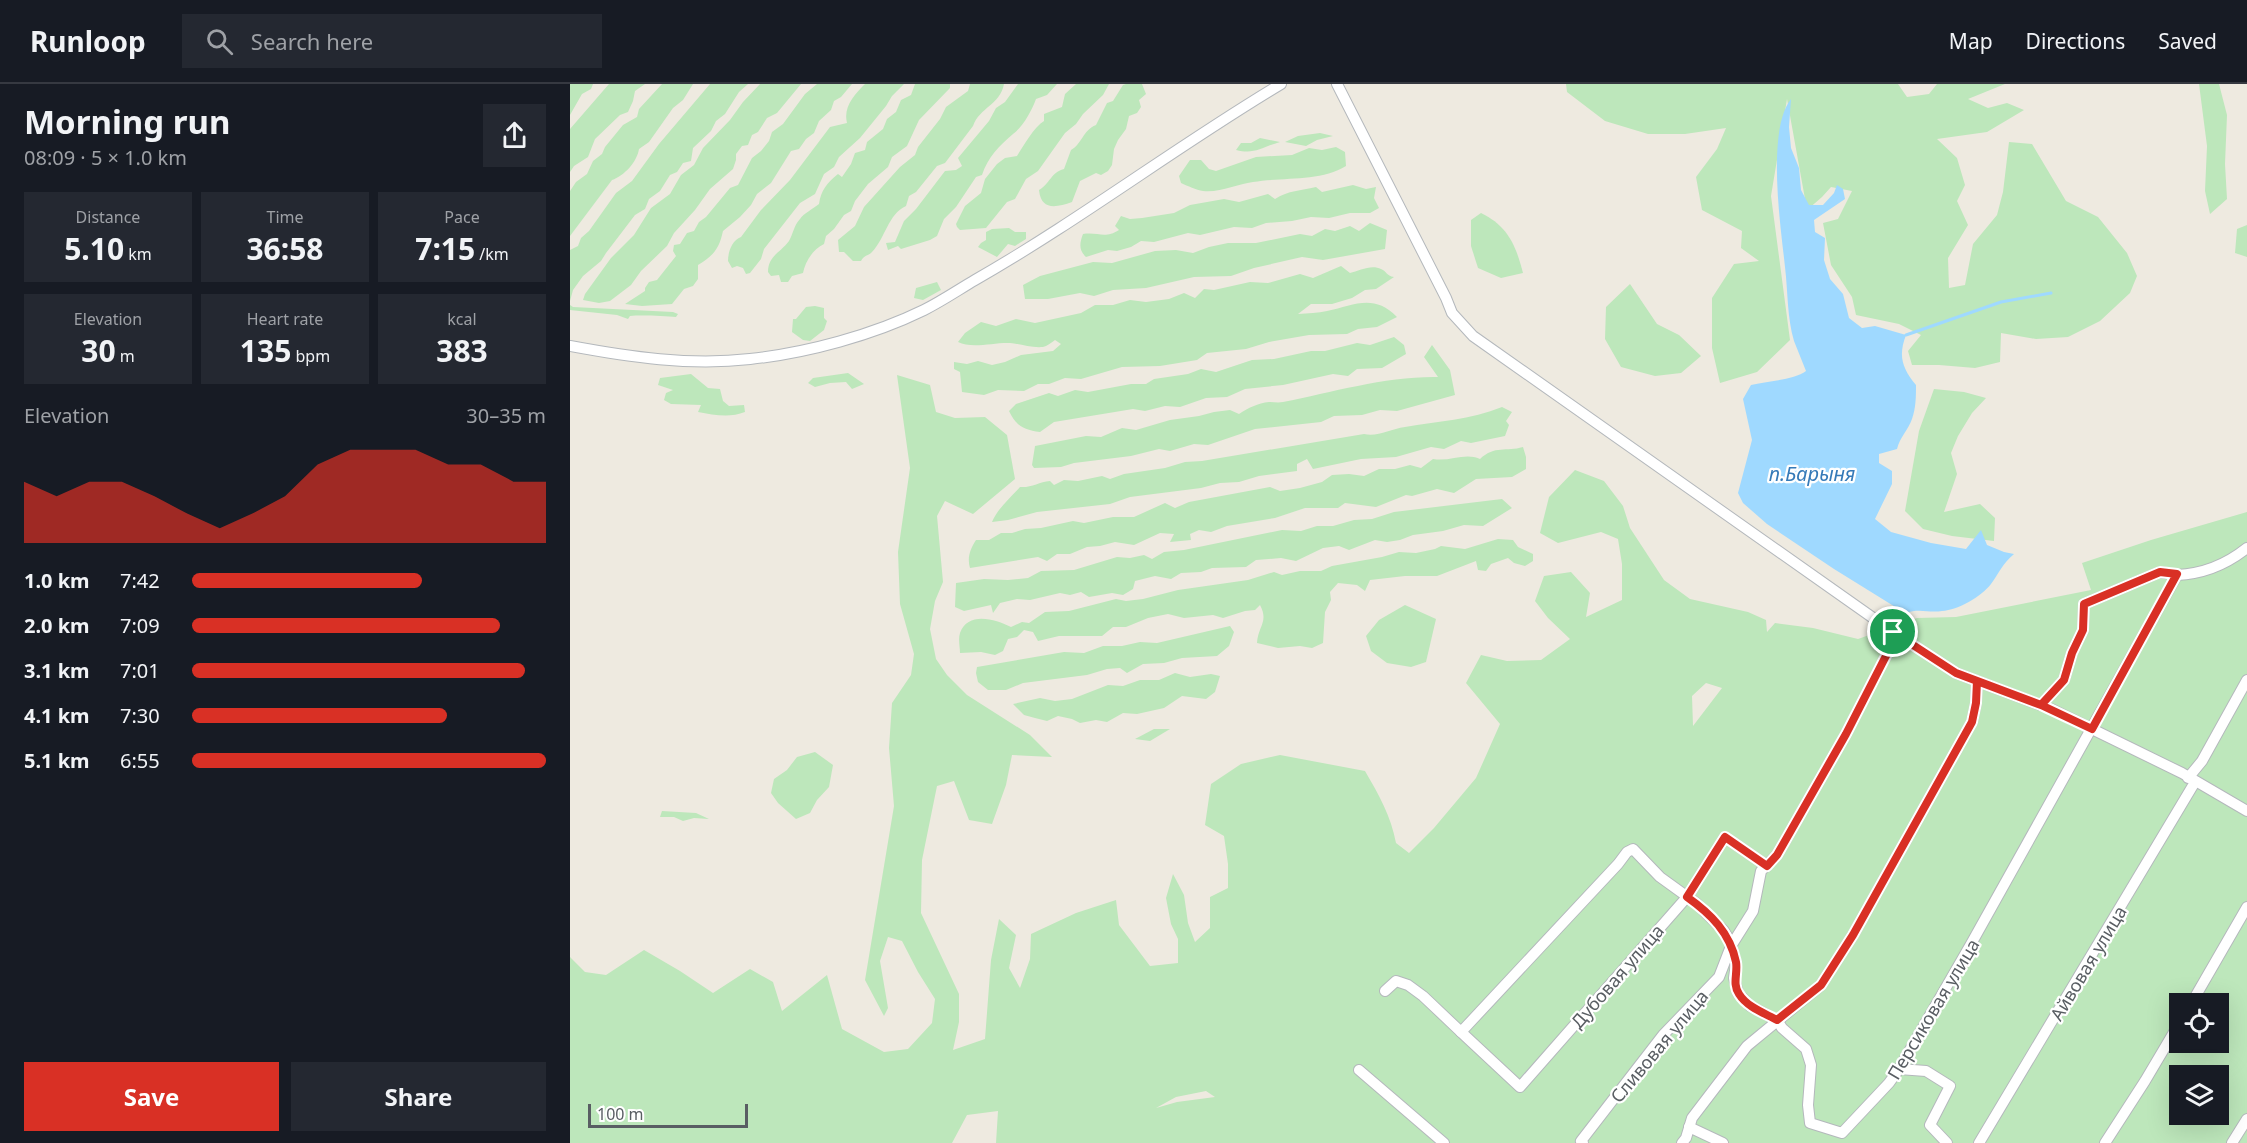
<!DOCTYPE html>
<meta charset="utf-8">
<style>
body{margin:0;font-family:"Noto Sans",sans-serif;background:#242831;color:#f1f3f6;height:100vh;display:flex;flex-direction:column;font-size:22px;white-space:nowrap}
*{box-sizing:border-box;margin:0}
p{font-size:20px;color:#9ea1a6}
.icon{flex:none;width:33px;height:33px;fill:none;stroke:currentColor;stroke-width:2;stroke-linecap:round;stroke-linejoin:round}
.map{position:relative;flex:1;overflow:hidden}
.panel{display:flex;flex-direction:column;background:#171b24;width:570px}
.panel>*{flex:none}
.fabs{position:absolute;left:1599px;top:909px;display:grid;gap:12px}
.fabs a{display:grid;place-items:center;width:60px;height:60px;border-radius:0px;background:#171b24;box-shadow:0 6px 24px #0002;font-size:30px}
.scale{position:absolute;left:18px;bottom:15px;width:160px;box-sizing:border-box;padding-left:6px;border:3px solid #595e63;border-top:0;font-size:16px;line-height:21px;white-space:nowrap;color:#595e63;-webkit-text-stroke:4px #fff;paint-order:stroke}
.pin{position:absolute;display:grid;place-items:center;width:51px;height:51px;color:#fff;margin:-26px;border:3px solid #fff;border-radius:50%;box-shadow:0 2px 6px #0007}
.round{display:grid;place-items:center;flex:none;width:63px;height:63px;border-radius:0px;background:#242831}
.overview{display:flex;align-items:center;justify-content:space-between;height:102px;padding:0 24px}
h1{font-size:33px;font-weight:700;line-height:45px}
.stats{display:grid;grid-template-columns:repeat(3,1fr);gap:9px;height:102px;padding:6px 24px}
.stats div{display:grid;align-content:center;border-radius:0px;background:#242831;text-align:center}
.stats b{font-size:30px;font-weight:700}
.stats small{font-size:16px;font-weight:400}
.stats p{font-size:16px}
.chart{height:168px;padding:12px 24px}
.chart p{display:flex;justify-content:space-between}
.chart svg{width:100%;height:108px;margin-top:6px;fill:#d93025;opacity:.7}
.primary-button{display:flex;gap:12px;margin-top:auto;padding:12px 24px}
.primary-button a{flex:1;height:69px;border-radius:0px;background:#d93025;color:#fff;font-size:24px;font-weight:700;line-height:69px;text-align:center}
.primary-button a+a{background:#242831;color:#f1f3f6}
ul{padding:0 24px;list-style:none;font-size:20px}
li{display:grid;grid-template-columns:96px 72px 1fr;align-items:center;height:45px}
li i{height:15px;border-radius:8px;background:#d93025}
header{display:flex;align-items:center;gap:36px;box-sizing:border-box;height:84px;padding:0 30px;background:#171b24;border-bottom:2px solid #363941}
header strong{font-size:28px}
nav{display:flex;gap:33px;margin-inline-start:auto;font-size:21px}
.search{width:420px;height:54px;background:#242831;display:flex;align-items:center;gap:15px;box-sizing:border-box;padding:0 21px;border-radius:0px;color:#9ea1a6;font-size:22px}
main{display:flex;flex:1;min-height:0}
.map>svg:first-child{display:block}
.green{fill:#bde7bb;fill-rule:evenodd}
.water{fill:#9fd9ff}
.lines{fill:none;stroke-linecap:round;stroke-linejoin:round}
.stream{stroke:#9fd9ff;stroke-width:3}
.street-casing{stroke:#b4b8bc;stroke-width:12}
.street{stroke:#fff;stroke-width:10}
.route-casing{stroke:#fff;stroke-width:12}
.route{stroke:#d93025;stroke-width:8}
.labels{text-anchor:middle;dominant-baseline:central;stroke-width:4.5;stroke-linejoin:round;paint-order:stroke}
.street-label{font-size:18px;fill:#595e63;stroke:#fff}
.water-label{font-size:20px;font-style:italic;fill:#357ab8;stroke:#fff}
</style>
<header>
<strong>Runloop</strong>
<div class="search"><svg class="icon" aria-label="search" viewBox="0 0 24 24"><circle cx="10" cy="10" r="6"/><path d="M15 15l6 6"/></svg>Search here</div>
<nav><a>Map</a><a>Directions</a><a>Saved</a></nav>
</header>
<main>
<section class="panel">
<div class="overview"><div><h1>Morning run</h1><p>08:09 · 5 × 1.0 km</p></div><a class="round"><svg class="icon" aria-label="share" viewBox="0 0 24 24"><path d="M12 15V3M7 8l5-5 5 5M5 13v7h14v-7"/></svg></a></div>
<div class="stats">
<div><p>Distance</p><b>5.10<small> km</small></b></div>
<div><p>Time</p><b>36:58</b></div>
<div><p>Pace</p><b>7:15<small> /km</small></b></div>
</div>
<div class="stats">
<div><p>Elevation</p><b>30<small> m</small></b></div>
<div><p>Heart rate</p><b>135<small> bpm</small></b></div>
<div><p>kcal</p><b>383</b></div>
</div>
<div class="chart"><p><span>Elevation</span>30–35 m</p>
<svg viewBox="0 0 160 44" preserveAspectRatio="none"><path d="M0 44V19L10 25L20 19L30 19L40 25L50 32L60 38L70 32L80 25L90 12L100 6L110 6L120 6L130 12L140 12L150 19L160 19V44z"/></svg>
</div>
<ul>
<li><b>1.0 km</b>7:42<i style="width:65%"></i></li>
<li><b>2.0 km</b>7:09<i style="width:87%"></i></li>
<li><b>3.1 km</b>7:01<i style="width:94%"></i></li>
<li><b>4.1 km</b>7:30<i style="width:72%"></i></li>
<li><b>5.1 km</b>6:55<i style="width:100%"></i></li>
</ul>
<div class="primary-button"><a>Save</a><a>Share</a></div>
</section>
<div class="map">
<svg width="1677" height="1059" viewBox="0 0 1677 1059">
<rect width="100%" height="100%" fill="#eeeae0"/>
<g class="green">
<path d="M0,0H23L21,5L12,10L0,31Z"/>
<path d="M39,0H75L65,7L63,17L58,28L50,31L25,55L18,73L4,82L0,88V45Z"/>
<path d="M92,0H123L113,16L103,24L79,58L69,65C67,78 54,92 42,96L0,152V107L6,98L17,90L23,77L32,70L35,63L53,41L67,33L69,25Z"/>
<path d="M140,0H178L169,8L155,30L146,37L141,47L123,64L121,77L113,79L107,88L100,91L90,107L79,115L75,125L65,131L36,169L31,177L13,192L3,206L0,217V166L8,162L11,154L19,147L46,109L62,97L89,60Z"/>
<path d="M190,0H231L207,29L197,34L188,48L182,51L178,61L172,62L166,70V76L163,85L140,105L125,126L104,149L97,162L71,187L61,201L40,217L29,219L13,216L15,210L41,174L64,151L81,124L100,110L111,91L124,81L133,64L160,36L173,18Z"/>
<path d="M247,0H282L271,13L264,17L261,26L249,37L244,49L236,55L229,65L221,67L201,99L187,110L181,121L170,133L153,147C149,165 144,171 128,181V195L123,202L114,205L102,220L72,222L55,220L75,207V204L79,198L87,196L106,172L103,167L104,161L110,160L117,149L124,147L129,138L136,133L160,104L168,101L182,74L191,67L199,57L202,48L213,40L235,10Z"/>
<path d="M295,0H334L322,12L316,22L290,54L269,73L264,83L254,90L245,110L230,119L194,165L191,175L180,189L176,190L173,184L167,182L162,184L158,177C158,168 162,156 171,153L191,126L220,96L260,43L277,39C273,23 284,11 295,0Z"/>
<path d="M345,0H380V4L349,36L337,62L322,73L318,83L298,100L285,117L281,127L274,131L264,145L256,152L254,160C243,165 235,178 233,189L222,192L218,198H211L209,191L201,192L198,188C198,172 210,169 219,157C223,150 224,141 230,135C234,129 243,125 249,120C251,106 257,99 268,90L272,93L281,80L285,69L295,66L297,58L313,45L317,35L326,28L331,16L341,11Z"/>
<path d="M400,0H434C430,21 410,23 403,42L375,79L367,82L346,108L339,112L336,122C318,130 315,155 302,168C298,172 294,171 291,177H283L274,168H269L268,156L285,142L294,123L330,83L345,71L348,63L370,35L376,23L398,7Z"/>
<path d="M448,0H487L477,11L466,15C462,26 453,43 443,50C429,62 418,73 412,91L406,93L386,123L374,135L367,152L360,156L331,165L328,162L318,166L316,159L325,158L334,137L346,125L375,87L386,86L392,82L388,74L419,37L426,24L435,18Z"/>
<path d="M506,0H539L533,11L513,30L506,40L495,49L468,87L456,95L445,115L437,118L416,144L390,146L387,143L386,140L395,122L411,109L415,95L427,80L435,74L447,72C454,61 464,43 474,37V30L492,23L495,10Z"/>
<path d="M556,0H572L576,10L569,16L571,23L567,29L559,32L556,45L548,56L544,65L542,81L538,87L531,91L526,89L510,97L502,118C485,124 471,126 469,106C481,99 480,89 494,85L501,66C512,60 513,46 526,41L537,19L543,17L553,1Z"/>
<path d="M996,0H1328L1337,13L1359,10L1367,0H1435L1398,15L1418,24L1437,19L1454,26L1417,48L1367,55L1387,74L1395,101L1387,117L1398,141L1378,174L1379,204L1395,201L1403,160L1427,131L1433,108L1439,58L1462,60L1496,117L1528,133L1557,169L1567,192L1560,209L1530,237L1498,253L1466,255L1431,249L1430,278L1405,284L1369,281H1342L1338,267L1351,251L1329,240L1286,231L1282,213L1261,181L1253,139L1268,135L1282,107L1261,103L1252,113L1237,126L1217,15L1201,112L1220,256L1187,288L1150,299L1142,264V214L1164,180L1189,177L1171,164L1172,147L1132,126L1126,93L1147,65L1156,44L1115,50H1078L1035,37L997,8Z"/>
<path d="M1629,0H1649L1657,31L1655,80L1657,115L1640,130L1635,107L1637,62Z"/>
<path d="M750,49L763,52L747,56L736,62L715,58L728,52Z"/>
<path d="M690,54L710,58C692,63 685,71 666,66L671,59H681Z"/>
<path d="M766,63L775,68L776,82C750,98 712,93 683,98C667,100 650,109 633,107C626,106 618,102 611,99L609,92L620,76H631L639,85L646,87L686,73L722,71L739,64L752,66Z"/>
<path d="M783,101L796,105L806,103L804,114L809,124L800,129H780L759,134L741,133L722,137L696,139L682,144L664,143L630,151L618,149L584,158L571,157L561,163L547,167L538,166L516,173C508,166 510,158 513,150C529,148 535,155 549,146L545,142L551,132L560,135L572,134L604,129L620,121L654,115L669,118L698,110L705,115C719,106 730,107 746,103L752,108Z"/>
<path d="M911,129C938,142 946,162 953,189L931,194L908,184L901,162V136Z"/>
<path d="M800,139L817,146L815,165L753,176L732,173L684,184L661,192L624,193L576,204L543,206L524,212L510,209L478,215H455L453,201L470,192L523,178L542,179L585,167L606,166L623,169L639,163L658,159H686L730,150L742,152L755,145L765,147L780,142L789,147Z"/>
<path d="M1677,141V173L1665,169L1667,145Z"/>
<path d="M439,144L445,148H456V155L445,162L438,160L427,173L408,163L411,159L416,156V148L422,145Z"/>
<path d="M771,182L780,189C789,187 801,180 811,185C817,187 816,192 824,193L806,205L795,206L782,214L762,220H741L728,230C738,229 748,229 757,227C784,221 804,209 827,233L807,243L788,245L777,250L739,251L699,258L676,265L637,269L627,276L590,282L552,283L511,295L495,294L479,300H468L454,307L428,306L414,311L392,308L390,288L384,285V278L397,280L408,277L422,281L435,278L451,271L483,267L491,260L485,256C481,259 477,262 473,263C461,264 451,260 440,259C425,258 402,265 388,258L395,249L411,238L426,242L446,235L465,239L511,229L525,221H543L560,216L576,218L599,215L614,209L625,214L634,205L644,206L680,198L698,199L730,190L743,194Z"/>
<path d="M367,198L371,206L353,216L344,214L346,204Z"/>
<path d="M1060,200L1087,240L1109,251L1131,272L1111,289L1085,292L1051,283L1035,255L1036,223Z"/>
<path d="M0,221L3,223L103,228L108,230L106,233C95,232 71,231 60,232L58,235L47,231L0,226Z"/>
<path d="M245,222L254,224V234L257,237L254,246L240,257L233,256L222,248L223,235H226L236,223Z"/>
<path d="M824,253L834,261L836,270L812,284L787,285L778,292L763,290L713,301L675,305L657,313L636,314L610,323L595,322L575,327L563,325L484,338L470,348C454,346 446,342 439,327L446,320L479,309L488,312L505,306L518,308L561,300H576L584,295L618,290L631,285L646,288L682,276L704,275L741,267H755L787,259L800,261Z"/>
<path d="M862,261L880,286L885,311L827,327L810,326L792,331L764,332L751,338L685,345L638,361L624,360L600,367L589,365L561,372L504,379L491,383L464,384L462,381L465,362L516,352L531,353L552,344L566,346L600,336L629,332L644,328L660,326L669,330C678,324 688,319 699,318C704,318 708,319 713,318C763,308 817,292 868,293L854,273Z"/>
<path d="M278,289L294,300L282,305L276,298L260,299L245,303L238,299L243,294Z"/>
<path d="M121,290L138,304L150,305L153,317L159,322L174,321L175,328C160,334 144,331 128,328L131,321L101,320L94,316L96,309L103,306L88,301L90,294Z"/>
<path d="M327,291L360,301L366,328L385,334L415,333L437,351L445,395L403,430L375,417L367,432L373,498L365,517L360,545L366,575L377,591L397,611L460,651L482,673L442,671L436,701L422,740L399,736L384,697L367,702L352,776L351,829L389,910V938L383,966L415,955L421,876L429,835L446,851L439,884L450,904L460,875L461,850L506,829L546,816L549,841L580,882L608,879V855L601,840L596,814L603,790L614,811L618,839L625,858L640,844V813L658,804V780L654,752L635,741L641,700L671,680L710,671L795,687C809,711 821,732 826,759L839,769L864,744L906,694L930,640L896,599L911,571L937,577L971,576L1000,555L978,534L965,517L974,492L1001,488L1020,509L1016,533L1052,516V480L1048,455L1031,448L988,459L970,449L979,413L1005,386L1034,397L1053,422L1060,444L1094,496L1120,515L1178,528L1196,536L1197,548L1205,539L1243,544L1288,555L1347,534L1386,533L1521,506L1512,479L1581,456L1677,428V1059H426L428,1027L397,1031L382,1059H0V873L15,888L36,891L74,866L110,887L143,909L180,885L203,898L212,927L257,891L272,945L314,968L338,965L362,939L365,915L348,888L332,857L318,853L310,877L318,924L314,932L295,896L324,722L319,664L322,619L341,591L344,570L330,520L328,468L340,384ZM1136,599L1152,604L1123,642L1122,612ZM1610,920H1648V958H1610ZM1610,992H1648V1030H1610ZM636,1007L645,1013L607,1018L586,1024L606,1013Z"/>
<path d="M1364,305L1394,308L1416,314L1402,329L1388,352L1381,369L1387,390L1374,428L1410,420L1425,434L1424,457L1382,452L1353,445L1335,427L1349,347Z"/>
<path d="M932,323L942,328L936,337L939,341L935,352L901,359L891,357L874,365L861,363L826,373L791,375L743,385L737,375L727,380V387L689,392L669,398L650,399L631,404L560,413L540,420L467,428L438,436L422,438C428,424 440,414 450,403C461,404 469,398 480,397L484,401L494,396L508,397L532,392L540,395L554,390L595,384L615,378L632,377L794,350C808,353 820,345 835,343C867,337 901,336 932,323Z"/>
<path d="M953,363L956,373V385L942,393L906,395L884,409L867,405L842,412L836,411L806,423L775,419L768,424H735L705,434L657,442L641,448L629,446L620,450L621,456L600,458L604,450L590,449L564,461L545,458L530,462L517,463L500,470H487L477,477L468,473L400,484C397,474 400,465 406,456H419L431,449H442L455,445L471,444L503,437L514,439L543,433H564L595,419L605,424L619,418L700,403L710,407L730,404L752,398L762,391L779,390L794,392L809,385H825L840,381L851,384L863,375C880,378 895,368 910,375C925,361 936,368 953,363Z"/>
<path d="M932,415L942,424L913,442L894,441L873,447L843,451L830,456L817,458L805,456L779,466L769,462L753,464L726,477L711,474L686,476L676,483L642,484L631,488L611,489L601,495L585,492L565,497L563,505L553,511L542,509L519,513L511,508L500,511L490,509L460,516L447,515L430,519L423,529L421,521L394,527L385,523L386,499L414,495L438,496L458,494L471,487L504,486L547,473L560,474L574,471L582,475L594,468L614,466L712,446L731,447L747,442H763L784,436L802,435L824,428Z"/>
<path d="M928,455L943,456L948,463L963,470V477L955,482L944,479L938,474L921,480L916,487L908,486L906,477L867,492H835L800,496L795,507L787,501L768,499L760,508L761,516L755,528L753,559L742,564L730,562L708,564L687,559C688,542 699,538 690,521L685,526L675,527L653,534L643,531L614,534L598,530L578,534L556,543H543L532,552H489L468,557L463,548L454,546L447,553L438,555L433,567L425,571L411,568L390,569C390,563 388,555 390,549C398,527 425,535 441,543L452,538L459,539L475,528L499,527L546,515L556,517L573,515L608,506L678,496L704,488L712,491L730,487H751L762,482L812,473L829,468L846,469L865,465L871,462L895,465Z"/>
<path d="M835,521L866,535L856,578L841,583L817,579L801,567L796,552L809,536Z"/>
<path d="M660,542L664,548L659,562L647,572L612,574L594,579L573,580L557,589L550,584L537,585L517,591L453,599L436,606H418L408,598L406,589L407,583L494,568L514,569L533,562H552L570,558L587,559Z"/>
<path d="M605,589L620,593L641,590L650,592L645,608L636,615L612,612L594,624L567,630L553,629L537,638L526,636L510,639L502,635L488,632L477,637L465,634L454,631L443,620L470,614L485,617L502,615L538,601L553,602L570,596H589Z"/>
<path d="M584,645H600L580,657L565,655Z"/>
<path d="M245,668L263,681L259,703L247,716L240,729L226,735L208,719L201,709L204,695L217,686L227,673Z"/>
<path d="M92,727L126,729L139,735L124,734L113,737L104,733H90Z"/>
</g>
<path class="water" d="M1221,15L1219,43L1221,64L1229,84L1231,106L1239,121H1253L1264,109L1267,101L1273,105L1275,115L1244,136L1245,148L1255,154L1254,176L1260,195L1273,210L1279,234L1292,244L1305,242L1336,251C1328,272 1332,284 1346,301C1346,312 1346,324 1342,335C1338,346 1330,353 1327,365L1309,370V379L1322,387V400L1305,435L1321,448L1361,459L1396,465L1411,446L1417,461L1434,468L1444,470C1433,479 1429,489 1421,500C1411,513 1388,526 1372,527C1358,529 1350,524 1335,529L1264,485L1197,440L1173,419L1168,409L1182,356L1173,315L1181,301C1197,297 1224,296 1236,287C1232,277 1228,267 1224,257C1217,233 1218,208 1215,183C1211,144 1196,47 1221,15Z"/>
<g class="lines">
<path class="stream" d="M1336,251L1431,218L1481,209"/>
<g class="street-casing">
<g id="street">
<path d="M767,0L876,214L882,229L903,252L1323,548L1386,589L1481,625L1612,689L1677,727"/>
<path d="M0,262C59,273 120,282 180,275C237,269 303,251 354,226C372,217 388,206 405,196C510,136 607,62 711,0"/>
<path d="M1607,491C1633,490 1657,480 1677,464"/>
<path d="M1618,694L1632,677L1677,596"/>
<path d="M815,907L826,897L838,901L853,912L891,948L1048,780L1057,768L1063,765L1090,793L1126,819L1154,847L1160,857L1166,879L1164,894L1168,909L1180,922L1207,936L1212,944L1236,965L1241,981L1238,1021L1240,1039L1272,1049L1319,999L1329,985L1401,860L1607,491L1590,488L1514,520L1513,546L1502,569L1494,596L1471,621"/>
<path d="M1621,920L1677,823"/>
<path d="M891,948L950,1003L1117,813L1155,753L1197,782"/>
<path d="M1329,985L1356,987L1380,1002L1360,1041L1377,1059"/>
<path d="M789,986L874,1059"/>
<path d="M1119,1043L1153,1059"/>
<path d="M1013,1059L1011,1057L1093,951L1149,893L1161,862L1183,827L1191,787L1207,771L1276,650L1319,566L1323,548"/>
<path d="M1112,1059L1116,1054L1122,1034L1177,962L1251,901L1283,851L1402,638L1406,619L1407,597"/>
<path d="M1409,1059L1625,698"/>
<path d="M1535,1059L1575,997L1610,938"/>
<path d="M1662,1059L1677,1035"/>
</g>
</g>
<use href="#street" class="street"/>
</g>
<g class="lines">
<g class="route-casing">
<path id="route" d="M1323,548L1319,566L1276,650L1207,771L1197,782L1155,753L1117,813C1141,830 1160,849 1166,878C1168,889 1162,900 1169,910C1177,923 1194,929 1207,936L1251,901L1283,851L1402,638L1406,619L1407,597L1471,621L1522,645L1607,490L1590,488L1514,520L1513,546L1502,569L1494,596L1471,621L1386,589L1323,548"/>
</g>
<use href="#route" class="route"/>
</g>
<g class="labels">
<g class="street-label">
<text transform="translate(1518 879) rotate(-59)">Айвовая улица</text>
<text transform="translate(1047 892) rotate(-49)">Дубовая улица</text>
<text transform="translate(1363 925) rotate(-59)">Персиковая улица</text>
<text transform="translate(1089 962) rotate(-50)">Сливовая улица</text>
</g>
<g class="water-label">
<text x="1242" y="389">п.Барыня</text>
</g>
</g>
</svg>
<div class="fabs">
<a><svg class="icon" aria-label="locate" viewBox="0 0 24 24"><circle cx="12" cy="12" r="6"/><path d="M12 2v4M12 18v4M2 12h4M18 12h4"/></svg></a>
<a><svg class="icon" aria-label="layers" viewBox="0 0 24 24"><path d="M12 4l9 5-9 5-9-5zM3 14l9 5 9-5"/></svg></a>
</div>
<div class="scale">100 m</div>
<div class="pin" style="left:1323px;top:548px;background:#1e9e55"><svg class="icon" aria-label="arrive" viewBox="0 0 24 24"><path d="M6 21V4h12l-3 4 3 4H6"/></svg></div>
</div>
</main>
